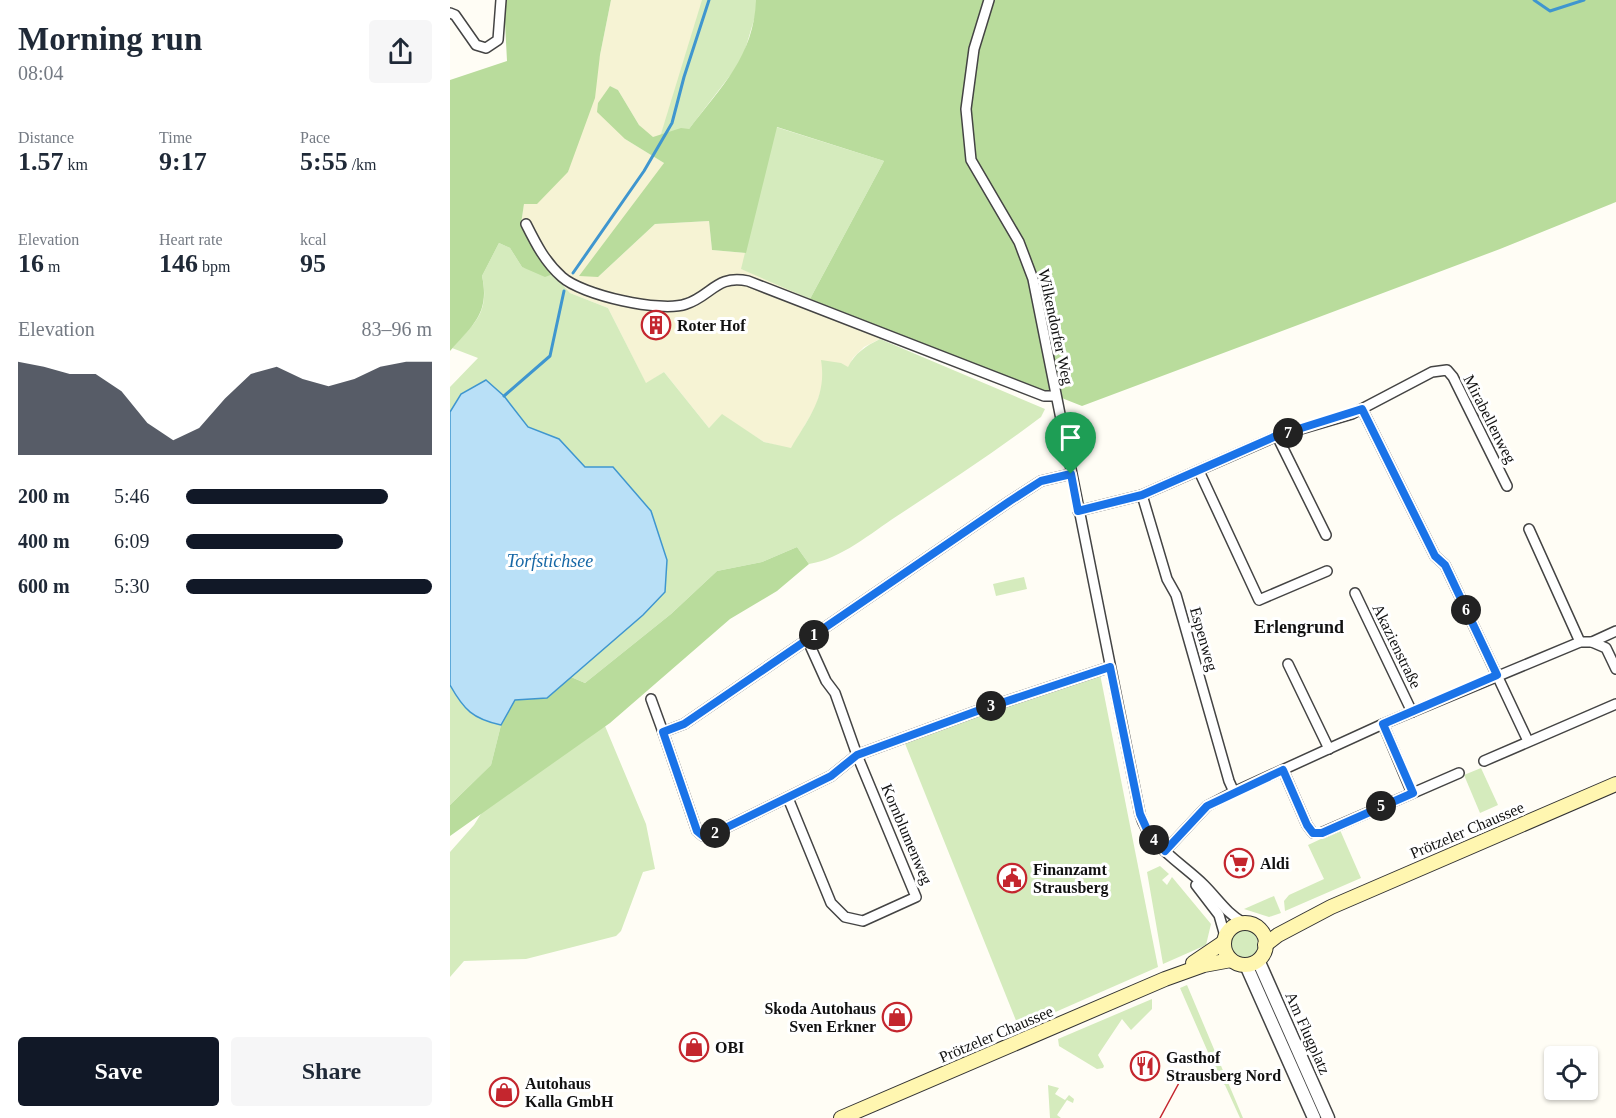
<!DOCTYPE html>
<meta charset="utf-8">
<style>
body{margin:0;font-family:"Times New Roman",serif;background:#f6f6f7;color:#1f2937;height:100vh;display:flex;flex-direction:column;font-size:22px;white-space:nowrap}
*{box-sizing:border-box;margin:0}
p{font-size:20px;color:#747a83}
.icon{flex:none;width:33px;height:33px;fill:none;stroke:currentColor;stroke-width:2;stroke-linecap:round;stroke-linejoin:round}
.map{position:relative;flex:1;overflow:hidden}
.sheet{display:flex;flex-direction:column;background:#fff;width:450px}
.sheet>*{flex:none}
.tools{position:absolute;left:1094px;top:1046px;display:grid;gap:12px}
.tools a{display:grid;place-items:center;width:54px;height:54px;border-radius:6px;background:#fff;box-shadow:0 2px 4px #0004;font-size:30px}
.pin{position:absolute;display:grid;place-items:center;width:51px;height:51px;color:#fff;margin:-62px -26px;border-radius:50% 50% 50% 0;rotate:-45deg;box-shadow:0 0 6px #0007}
.pin .icon{rotate:45deg}
.km{position:absolute;width:30px;height:30px;margin:-15px;border-radius:50%;background:#222;color:#fff;font-size:16px;line-height:30px;text-align:center}
.round{display:grid;place-items:center;flex:none;width:63px;height:63px;border-radius:6px;background:#f6f6f7}
.head{display:flex;align-items:center;justify-content:space-between;height:102px;padding:0 18px}
h1{font-size:33px;font-weight:700;line-height:45px}
.stats{display:grid;grid-template-columns:repeat(3,1fr);gap:9px;height:102px;padding:6px 18px}
.stats div{display:grid;align-content:center}
.stats b{font-size:26px;font-weight:700}
.stats small{font-size:16px;font-weight:400}
.stats p{font-size:16px}
.chart{height:168px;padding:12px 18px}
.chart p{display:flex;justify-content:space-between}
.chart svg{width:100%;height:108px;margin-top:6px;fill:#111827;opacity:.7}
.cta{display:flex;gap:12px;margin-top:auto;padding:12px 18px}
.cta a{flex:1;height:69px;border-radius:6px;background:#111827;color:#fff;font-size:24px;font-weight:700;line-height:69px;text-align:center}
.cta a+a{background:#f6f6f7;color:#1f2937}
ul{padding:0 18px;list-style:none;font-size:20px}
li{display:grid;grid-template-columns:96px 72px 1fr;align-items:center;height:45px}
li i{height:15px;border-radius:8px;background:#111827}
main{display:flex;flex:1;min-height:0}
.map>svg:first-child{display:block}
.farmland{fill:#f6f3d4}
.green{fill:#d5ebbd}
.forest{fill:#b9dc9c}
.water{fill:#b9e0f7;stroke:#3f96cf;stroke-width:1.5}
.lines{fill:none;stroke-linecap:round;stroke-linejoin:round}
.stream{stroke:#3f96cf;stroke-width:3}
.minor-casing{stroke:#444;stroke-width:12}
.tertiary-casing{stroke:#444;stroke-width:15}
.secondary-casing{stroke:#333;stroke-width:16}
.minor{stroke:#fff;stroke-width:9}
.tertiary{stroke:#fff;stroke-width:12}
.secondary{stroke:#fff6b0;stroke-width:14}
.tram{stroke:#c4262e;stroke-width:1.5}
.route-casing{stroke:#fff;stroke-width:12}
.route{stroke:#1a73e8;stroke-width:8}
.labels{text-anchor:middle;dominant-baseline:central;stroke-width:6;stroke-linejoin:round;paint-order:stroke}
.poi-label{font-size:16px;font-weight:bold;fill:#111;stroke:#fff;text-anchor:start}
.street-label{font-size:16px;fill:#111;stroke:#fff}
.water-label{font-size:18px;font-style:italic;fill:#1768a6;stroke:#fff}
.neighbourhood-label{font-size:18px;font-weight:bold;fill:#111;stroke:#fff}
</style>
<main>
<section class="sheet">
<div class="head"><div><h1>Morning run</h1><p>08:04</p></div><a class="round"><svg class="icon" aria-label="share" viewBox="0 0 24 24"><path d="M12 15V3M7 8l5-5 5 5M5 13v7h14v-7"/></svg></a></div>
<div class="stats">
<div><p>Distance</p><b>1.57<small> km</small></b></div>
<div><p>Time</p><b>9:17</b></div>
<div><p>Pace</p><b>5:55<small> /km</small></b></div>
</div>
<div class="stats">
<div><p>Elevation</p><b>16<small> m</small></b></div>
<div><p>Heart rate</p><b>146<small> bpm</small></b></div>
<div><p>kcal</p><b>95</b></div>
</div>
<div class="chart"><p><span>Elevation</span>83–96 m</p>
<svg viewBox="0 0 160 44" preserveAspectRatio="none"><path d="M0 44V6L10 8L20 11L30 11L40 18L50 31L60 38L70 33L80 21L90 11L100 8L110 13L120 16L130 13L140 8L150 6L160 6V44z"/></svg>
</div>
<ul>
<li><b>200 m</b>5:46<i style="width:82%"></i></li>
<li><b>400 m</b>6:09<i style="width:64%"></i></li>
<li><b>600 m</b>5:30<i style="width:100%"></i></li>
</ul>
<div class="cta"><a>Save</a><a>Share</a></div>
</section>
<div class="map">
<svg width="1166" height="1118" viewBox="0 0 1166 1118">
<rect width="100%" height="100%" fill="#fffdf5"/>
<path class="farmland" d="M161,0H253L238,57L210,137L203,138L189,125L168,90L160,86L175,139L214,163L148,277L205,224L259,221L262,250L296,253L292,269L437,330L430,339L414,347L403,358L398,368L374,380L366,406L341,449L314,442L272,415L259,428L214,372L196,384L158,308L120,293L84,250L71,224L74,203L118,172L150,55Z"/>
<g class="green">
<path d="M252,0H306V13L292,60L239,129L210,137Z"/>
<path d="M326,127L434,161L360,299L291,269Z"/>
<path d="M49,243L60,248L72,267L103,274L120,293L158,308L196,383L214,372L259,428L272,414L314,442L341,448C359,417 377,397 371,360L391,363L398,367C405,353 416,346 430,339L595,409L591,417C545,452 496,484 447,516C421,533 391,559 359,564L347,547L312,562L267,571L221,614L135,683L121,677L193,615L215,592L135,467L11,394L0,412V387L28,358L2,348C25,323 40,312 32,276Z"/>
<path d="M574,577L577,589L546,596L543,584Z"/>
<path d="M0,658L51,725L41,765L0,805Z"/>
<path d="M650,674L708,967L569,1028L454,741Z"/>
<path d="M163,716L155,726L196,824L205,869L193,872L171,931L166,936L76,959L14,961L0,977V852L24,825L42,796Z"/>
<path d="M1031,768L1048,805L1030,813L1014,775Z"/>
<path d="M890,830L911,878L835,911L834,901L839,895L874,879L858,845Z"/>
<path d="M710,866L719,874L712,880L717,885L722,877L761,924L756,945L713,964L697,872Z"/>
<path d="M824,896L831,913L819,917L794,909Z"/>
<circle cx="794" cy="944" r="14"/>
<path d="M737,985L793,1118H790L775,1085L771,1082L730,988Z"/>
<path d="M702,999V1009L681,1030L672,1019L648,1055L654,1066L653,1068L647,1069L609,1046L608,1039Z"/>
<path d="M598,1085L609,1088L605,1094L615,1100L619,1095L624,1099L623,1103L617,1100L607,1115L611,1118H600Z"/>
</g>
<g class="forest">
<path d="M57,0H161L150,55L145,98L118,172L87,204H74L71,224L84,250L103,274L95,277L72,267L60,248L49,243L32,276C40,313 23,325 0,351V80L57,61L54,3Z"/>
<path d="M306,0H1166V202L1050,249L632,406L360,299L434,161L327,127L296,253L262,250L259,221L205,224L148,277L129,276L214,163L175,139L147,112L148,103L160,86L168,90L189,125L203,137L231,128L239,129C271,87 304,56 306,0Z"/>
<path d="M347,547L359,564L327,591L280,619L160,723L0,836V805L41,765L51,725L64,700L97,698L121,677L135,683L221,614L267,571L312,562Z"/>
</g>
<path class="water" d="M36,380L54,396L78,427L109,439L135,467H163L201,511L217,560L215,592L193,615L97,698L65,700L51,725C23,719 14,710 0,685V412L11,394Z"/>
<g class="lines">
<g class="stream">
<path d="M1084,0L1100,11L1134,0"/>
<path d="M123,273L194,171L222,123L234,77L259,0"/>
<path d="M54,396L100,356L114,291"/>
</g>
<g class="minor-casing">
<g id="minor">
<path d="M539,0L524,49L516,109L521,160L569,242L583,279L690,814C699,846 732,863 754,885C768,899 777,914 794,923"/>
<path d="M0,13L5,15L26,45L36,48L48,40L51,0"/>
<path d="M76,224C86,244 95,262 112,277C132,295 211,313 236,304C261,296 267,274 298,281L594,396H605"/>
<path d="M912,409L985,556L995,565L1078,741"/>
<path d="M827,436L876,535"/>
<path d="M749,471L809,600L877,571"/>
<path d="M621,474L591,481L560,501L234,724L213,732L247,831L253,836H259L381,776L407,755L527,711L660,667"/>
<path d="M692,495L717,579L726,595L779,781L784,792"/>
<path d="M628,511L692,495L827,436L902,414L982,372L997,370L1003,377L1057,486"/>
<path d="M1079,529L1130,642"/>
<path d="M905,593L962,712"/>
<path d="M1142,642L1156,648L1166,669"/>
<path d="M838,664L879,749"/>
<path d="M201,699L213,732"/>
<path d="M933,724L962,793"/>
<path d="M1034,761L1166,704"/>
<path d="M833,770L857,825L863,833H871L1009,773"/>
<path d="M338,798L381,903L395,917L413,921L466,897L407,755L385,693L376,681L357,639"/>
<path d="M715,851L757,806L784,792L933,724L1130,642H1142L1166,631"/>
<path d="M746,885L769,915L775,936"/>
</g>
</g>
<g class="tertiary-casing">
<g id="tertiary">
<path d="M808,960L878,1118"/>
<path d="M796,965L864,1118"/>
</g>
</g>
<g class="secondary-casing">
<g id="secondary">
<circle cx="795" cy="944" r="21"/>
<path d="M815,945L828,935L881,907L1166,784"/>
<path d="M743,963L774,942"/>
<path d="M391,1118L715,979L754,965L781,960"/>
</g>
</g>
<use href="#minor" class="minor"/>
<use href="#tertiary" class="tertiary"/>
<use href="#secondary" class="secondary"/>
<path class="tram" d="M710,1118L730,1081"/>
</g>
<g class="lines">
<g class="route-casing">
<path id="route" d="M912,409L985,556L995,565L1047,675L933,724L963,793L872,833H863L857,825L833,770L757,806L715,851L699,834L690,814L660,667L527,711L407,755L381,776L259,836H253L247,831L213,732L234,724L560,501L591,481L621,474L628,511L692,495L826,436Z"/>
</g>
<use href="#route" class="route"/>
</g>
<defs>
<g id="building-ring" transform="scale(1.5)"><circle r="9.5" fill="#fff" stroke="#c4262e" stroke-width="1.5"/><path d="M-4-6H4V6H1V3H-1V6H-4ZM-2.5-4.3h1.7v1.8h-1.7ZM.8-4.3h1.7v1.8H.8ZM-2.5-1h1.7V.8h-1.7ZM.8-1h1.7V.8H.8Z" fill="#c4262e"/></g>
<g id="supermarket-ring" transform="scale(1.5)"><circle r="9.5" fill="#fff" stroke="#c4262e" stroke-width="1.5"/><path d="M-6-5.5h2.5l.6 2H6L4.5 2H-2.5L-4.4-4H-6ZM-1.5 3.2a1.3 1.3 0 1 0 .1 0ZM3 3.2a1.3 1.3 0 1 0 .1 0Z" fill="#c4262e"/></g>
<g id="civic-ring" transform="scale(1.5)"><circle r="9.5" fill="#fff" stroke="#c4262e" stroke-width="1.5"/><path d="M-.6-6.5H3V-4.5H.6V-3L4-1V1h2V6H-6V1h2V-1L-.6-3ZM-1.2 2.5V6h2.4V2.5Z" fill="#c4262e"/></g>
<g id="shop-ring" transform="scale(1.5)"><circle r="9.5" fill="#fff" stroke="#c4262e" stroke-width="1.5"/><path d="M-5-2.5h2.3a2.7 3.5 0 0 1 5.4 0H5L5.5 6h-11ZM-1.5-2.5h3a1.5 2.3 0 0 0-3 0Z" fill="#c4262e"/></g>
<g id="restaurant-ring" transform="scale(1.5)"><circle r="9.5" fill="#fff" stroke="#c4262e" stroke-width="1.5"/><path d="M-5-6h1v4h1v-4h1v4h1v-4h1v5L-1.5 .5V6h-2V.5L-5-1ZM5-6V6H3V1.5H1.5Q1.5-4 5-6Z" fill="#c4262e"/></g>
</defs>
<g fill-rule="evenodd">
<use href="#building-ring" x="206" y="325"/>
<use href="#supermarket-ring" x="789" y="863"/>
<use href="#civic-ring" x="562" y="878"/>
<use href="#shop-ring" x="447" y="1017"/>
<use href="#shop-ring" x="244" y="1047"/>
<use href="#restaurant-ring" x="695" y="1066"/>
<use href="#shop-ring" x="54" y="1092"/>
</g>
<g class="labels">
<g class="poi-label">
<text x="227" y="325">Roter Hof</text>
<text x="810" y="863">Aldi</text>
<text x="583" y="869">Finanzamt<tspan x="583" dy="18">Strausberg</tspan></text>
<text x="426" y="1008" text-anchor="end">Skoda Autohaus<tspan x="426" dy="18">Sven Erkner</tspan></text>
<text x="265" y="1047">OBI</text>
<text x="716" y="1057">Gasthof<tspan x="716" dy="18">Strausberg Nord</tspan></text>
<text x="75" y="1083">Autohaus<tspan x="75" dy="18">Kalla GmbH</tspan></text>
</g>
<g class="street-label">
<text transform="translate(606 327) rotate(78)">Wilkendorfer Weg</text>
<text transform="translate(1040 419) rotate(63)">Mirabellenweg</text>
<text transform="translate(754 639) rotate(74)">Espenweg</text>
<text transform="translate(947 646) rotate(64)">Akazienstraße</text>
<text transform="translate(1017 830) rotate(-23)">Prötzeler Chaussee</text>
<text transform="translate(457 834) rotate(67)">Kornblumenweg</text>
<text transform="translate(858 1033) rotate(66)">Am Flugplatz</text>
<text transform="translate(546 1034) rotate(-23)">Prötzeler Chaussee</text>
</g>
<g class="water-label">
<text x="100" y="561">Torfstichsee</text>
</g>
<g class="neighbourhood-label">
<text x="849" y="627">Erlengrund</text>
</g>
</g>
</svg>
<div class="tools">
<a><svg class="icon" aria-label="locate" viewBox="0 0 24 24"><circle cx="12" cy="12" r="6"/><path d="M12 2v4M12 18v4M2 12h4M18 12h4"/></svg></a>
</div>
<div class="pin" style="left:621px;top:474px;background:#1e9e55"><svg class="icon" aria-label="arrive" viewBox="0 0 24 24"><path d="M6 21V4h12l-3 4 3 4H6"/></svg></div>
<b class="km" style="left:364px;top:635px">1</b>
<b class="km" style="left:265px;top:833px">2</b>
<b class="km" style="left:541px;top:706px">3</b>
<b class="km" style="left:704px;top:840px">4</b>
<b class="km" style="left:931px;top:806px">5</b>
<b class="km" style="left:1016px;top:610px">6</b>
<b class="km" style="left:838px;top:433px">7</b>
</div>
</main>
